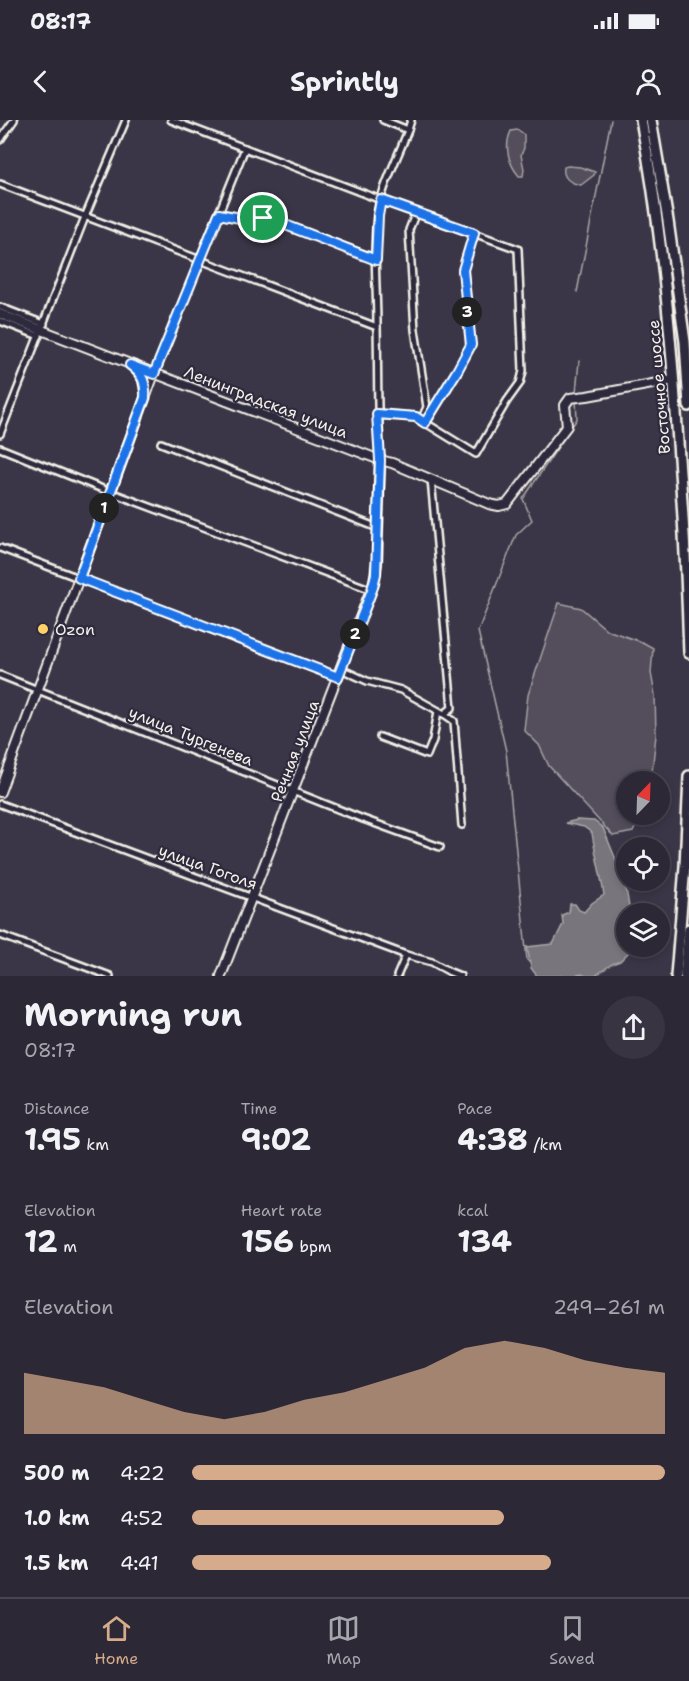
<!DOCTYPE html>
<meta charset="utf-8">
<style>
body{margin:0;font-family:"Shantell Sans",sans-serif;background:#383441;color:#f1f3f6;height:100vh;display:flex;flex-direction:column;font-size:22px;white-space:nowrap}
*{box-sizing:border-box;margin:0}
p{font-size:20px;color:#a6a6ad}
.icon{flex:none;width:33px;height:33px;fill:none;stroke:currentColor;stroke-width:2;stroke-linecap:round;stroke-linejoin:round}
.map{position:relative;height:856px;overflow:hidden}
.panel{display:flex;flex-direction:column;background:#2c2835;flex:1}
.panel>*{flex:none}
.needle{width:39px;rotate:23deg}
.tools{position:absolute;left:616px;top:651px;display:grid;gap:12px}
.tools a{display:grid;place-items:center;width:54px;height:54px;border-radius:50%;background:#2c2835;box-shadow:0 3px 9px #0003,0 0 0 2px #484450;font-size:30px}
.pin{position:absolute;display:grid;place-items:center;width:51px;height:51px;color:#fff;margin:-26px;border:3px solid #fff;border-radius:50%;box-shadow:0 2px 6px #0007}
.km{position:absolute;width:30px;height:30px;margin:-15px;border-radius:50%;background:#222;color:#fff;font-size:16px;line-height:30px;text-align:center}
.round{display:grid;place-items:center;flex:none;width:63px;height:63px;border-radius:32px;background:#383441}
.summary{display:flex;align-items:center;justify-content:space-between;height:102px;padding:0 24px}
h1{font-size:33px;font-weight:700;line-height:45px}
.figures{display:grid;grid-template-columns:repeat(3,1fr);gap:9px;height:102px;padding:6px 24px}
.figures div{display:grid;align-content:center}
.figures b{font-size:30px;font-weight:700}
.figures small{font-size:16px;font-weight:400}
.figures p{font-size:16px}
.chart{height:168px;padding:12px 24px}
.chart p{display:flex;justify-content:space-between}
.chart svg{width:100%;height:108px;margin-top:6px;fill:#d6ab8b;opacity:.7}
ul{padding:0 24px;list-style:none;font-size:20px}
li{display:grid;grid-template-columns:96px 72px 1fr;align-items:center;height:45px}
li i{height:15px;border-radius:8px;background:#d6ab8b}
.status{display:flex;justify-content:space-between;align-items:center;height:42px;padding:0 30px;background:#2c2835;direction:ltr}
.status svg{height:16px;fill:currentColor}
header{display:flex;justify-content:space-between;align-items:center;height:78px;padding:0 24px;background:#2c2835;font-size:27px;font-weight:700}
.menu{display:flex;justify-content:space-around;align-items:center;height:84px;border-top:2px solid #484450;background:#2c2835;font-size:16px;color:#a6a6ad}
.menu a{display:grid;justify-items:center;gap:3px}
.menu .selected{color:#d6ab8b}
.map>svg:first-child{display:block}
.green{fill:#534e5c;stroke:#a4a0a2;stroke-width:1.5}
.water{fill:#78747b;stroke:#aaa6a7;stroke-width:1.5}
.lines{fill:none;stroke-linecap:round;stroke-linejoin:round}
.stream{stroke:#aaa6a7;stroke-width:1.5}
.street-casing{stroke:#f4f1e8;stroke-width:10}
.secondary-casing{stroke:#f4f1e8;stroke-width:12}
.highway-casing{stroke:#f4f1e8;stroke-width:14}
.street{stroke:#2f2a3d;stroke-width:5}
.secondary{stroke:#2f2a3d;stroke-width:8}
.highway{stroke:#2f2a3d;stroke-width:9}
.route-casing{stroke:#fff;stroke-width:12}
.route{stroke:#1a73e8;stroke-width:8}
.poi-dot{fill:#ffd166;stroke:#2f2a3d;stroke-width:2}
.labels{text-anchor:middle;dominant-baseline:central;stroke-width:4.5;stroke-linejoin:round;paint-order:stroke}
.street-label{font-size:16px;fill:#f4f1e8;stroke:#2f2a3d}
.poi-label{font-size:16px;fill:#f4f1e8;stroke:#2f2a3d;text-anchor:start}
</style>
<div class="status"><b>08:17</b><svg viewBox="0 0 49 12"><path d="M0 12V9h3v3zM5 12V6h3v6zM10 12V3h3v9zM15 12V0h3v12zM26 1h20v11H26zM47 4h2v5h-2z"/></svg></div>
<header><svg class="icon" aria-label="back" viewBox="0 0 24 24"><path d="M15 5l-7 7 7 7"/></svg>Sprintly<svg class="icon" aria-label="person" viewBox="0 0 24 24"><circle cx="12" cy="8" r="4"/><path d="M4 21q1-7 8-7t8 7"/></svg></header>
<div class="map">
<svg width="689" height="856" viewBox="0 0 689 856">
<rect width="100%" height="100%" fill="#3b3647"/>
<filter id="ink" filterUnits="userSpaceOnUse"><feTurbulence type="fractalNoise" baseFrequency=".0167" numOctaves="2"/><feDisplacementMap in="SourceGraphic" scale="12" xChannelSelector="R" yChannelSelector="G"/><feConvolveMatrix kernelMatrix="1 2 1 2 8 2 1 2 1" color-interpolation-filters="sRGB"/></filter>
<g filter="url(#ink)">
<g class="green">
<path d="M517,10L524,15V28L521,35L524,49L523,56H519C508,43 504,26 511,11Z"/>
<path d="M568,46L580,47L595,52L594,55L581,65C571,63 562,59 564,47Z"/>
<path d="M559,483L581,488L607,510L644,523L653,528L651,553L655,575L656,615L651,661L627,662V694L641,695L633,712L613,716L549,646L539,625L524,610L528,575Z"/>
</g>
<path class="water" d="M577,700L594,701L603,708L625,762L630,793L627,794V826L630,827V831L620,841L612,844L595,856H586L582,854L573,856H537L531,848L527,827L553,824L563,804L562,795L569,792L570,784H575L579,790L584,792L592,783L604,775C601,754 595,734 592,713L584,707L565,703Z"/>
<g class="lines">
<g class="stream">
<path d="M577,172L611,0"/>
<path d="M576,273L579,241"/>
<path d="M530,843L527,840L506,631L478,511L516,415L532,400L523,379L577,299L576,281"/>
</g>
<g class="street-casing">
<g id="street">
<path d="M171,0L381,80L518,129L523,251L520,263L507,281L476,334L416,297L377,294"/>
<path d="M383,0L408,10"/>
<path d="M0,20L14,0"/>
<path d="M0,64L377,207"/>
<path d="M416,92L409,110L415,210L427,287L421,300"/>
<path d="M219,94L245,98L269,99L376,139"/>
<path d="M0,187L44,204"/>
<path d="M0,201L39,216"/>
<path d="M154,254L245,28"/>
<path d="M425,303L457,251L471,225L463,150L474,113"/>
<path d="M0,314L85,97L126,0"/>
<path d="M161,323L378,408"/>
<path d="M0,328L110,372L372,470"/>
<path d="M380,340C377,295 378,251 377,206C377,170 373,133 377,96C380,71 399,35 408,10L411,0"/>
<path d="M431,359L452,588L444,594L454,601L462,705"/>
<path d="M0,428L338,557"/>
<path d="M341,549L367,561L401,570L444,594"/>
<path d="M0,555L363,699L440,727"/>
<path d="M380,617L427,635L433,620L438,591"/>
<path d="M0,684L406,835L432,842L450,852L460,856"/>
<path d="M0,815L110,856"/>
<path d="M397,856L406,835"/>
</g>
</g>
<g class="secondary-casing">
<g id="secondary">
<path d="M0,194L380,340L392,343L489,384L499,386L507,384L567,306L565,285L570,278L587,276L674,260"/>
<path d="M134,247L143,259L145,271"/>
<path d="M0,672L154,254"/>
<path d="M221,856L374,462L377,443L380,340"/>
</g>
</g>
<g class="highway-casing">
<g id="highway">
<path d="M641,0C662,111 672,225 679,338C684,403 687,468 689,533"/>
<path d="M651,0L668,101L685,222L689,286"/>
<path d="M676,856L685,746L689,656"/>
<path d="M685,856L689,809"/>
</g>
</g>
<use href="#street" class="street"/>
<use href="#secondary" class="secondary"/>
<use href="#highway" class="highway"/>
</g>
</g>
<g class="lines" filter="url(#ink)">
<g class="route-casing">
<path id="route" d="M381,80L474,113L463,150L471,225L457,251L425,303L416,297L377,294L380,340L376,454L372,470L338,557L79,458L145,278C146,263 143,254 130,245L154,254L219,94L245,99H270L376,140L378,96Z"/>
</g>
<use href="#route" class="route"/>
</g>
<circle class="poi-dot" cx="43" cy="509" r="6"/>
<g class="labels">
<g class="street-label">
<text transform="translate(659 267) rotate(-95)">Восточное шоссе</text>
<text transform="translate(266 282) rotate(21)">Ленинградская улица</text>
<text transform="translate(191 616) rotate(22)">улица Тургенева</text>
<text transform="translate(295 631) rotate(-69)">Речная улица</text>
<text transform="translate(208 747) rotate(20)">улица Гоголя</text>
</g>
<g class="poi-label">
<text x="55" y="509">Ozon</text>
</g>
</g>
</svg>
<div class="tools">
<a><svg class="needle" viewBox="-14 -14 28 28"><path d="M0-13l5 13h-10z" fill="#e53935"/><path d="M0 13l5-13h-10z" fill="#a6a6ad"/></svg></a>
<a><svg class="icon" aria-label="locate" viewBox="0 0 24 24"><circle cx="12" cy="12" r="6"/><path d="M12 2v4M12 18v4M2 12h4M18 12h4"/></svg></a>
<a><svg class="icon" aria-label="layers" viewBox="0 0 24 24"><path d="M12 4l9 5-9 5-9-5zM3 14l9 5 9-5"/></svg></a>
</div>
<div class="pin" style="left:263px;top:98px;background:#1e9e55"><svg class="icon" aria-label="arrive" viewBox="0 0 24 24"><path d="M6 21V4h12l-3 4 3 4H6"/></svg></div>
<b class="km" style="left:104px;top:388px">1</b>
<b class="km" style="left:355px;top:514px">2</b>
<b class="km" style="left:467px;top:192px">3</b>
</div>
<section class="panel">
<div class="summary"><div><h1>Morning run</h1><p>08:17</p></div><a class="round"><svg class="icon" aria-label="share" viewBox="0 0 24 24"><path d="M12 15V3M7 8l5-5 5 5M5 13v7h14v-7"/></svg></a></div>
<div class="figures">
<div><p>Distance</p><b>1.95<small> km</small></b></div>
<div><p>Time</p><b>9:02</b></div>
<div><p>Pace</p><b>4:38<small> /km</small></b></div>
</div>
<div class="figures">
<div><p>Elevation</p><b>12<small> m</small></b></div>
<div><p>Heart rate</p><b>156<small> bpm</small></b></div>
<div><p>kcal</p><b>134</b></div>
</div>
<div class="chart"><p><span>Elevation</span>249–261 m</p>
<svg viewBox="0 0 160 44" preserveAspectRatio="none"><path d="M0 44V19L10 22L20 25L30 30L40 35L50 38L60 35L70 30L80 27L90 22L100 17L110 9L120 6L130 9L140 14L150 17L160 19V44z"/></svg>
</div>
<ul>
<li><b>500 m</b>4:22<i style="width:100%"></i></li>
<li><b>1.0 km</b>4:52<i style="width:66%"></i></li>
<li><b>1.5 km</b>4:41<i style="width:76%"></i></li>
</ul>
</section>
<nav class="menu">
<a class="selected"><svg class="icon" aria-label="home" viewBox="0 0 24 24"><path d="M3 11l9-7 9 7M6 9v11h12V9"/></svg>Home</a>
<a><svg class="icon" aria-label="map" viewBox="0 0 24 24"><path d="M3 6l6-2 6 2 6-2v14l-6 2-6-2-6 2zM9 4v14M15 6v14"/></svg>Map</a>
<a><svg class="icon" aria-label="saved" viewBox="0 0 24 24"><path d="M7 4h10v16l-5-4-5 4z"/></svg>Saved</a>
</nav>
